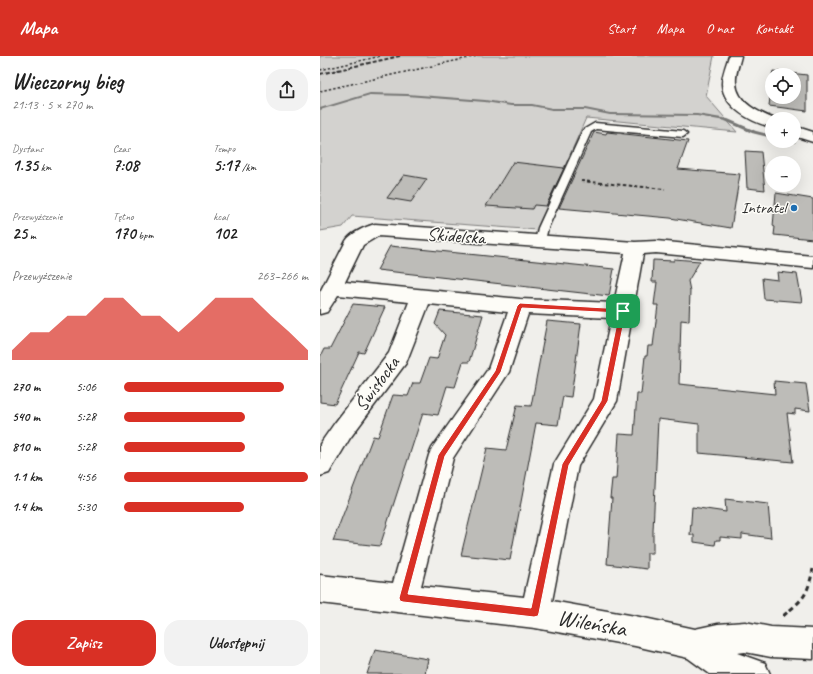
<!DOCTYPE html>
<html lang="pl">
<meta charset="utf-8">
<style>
body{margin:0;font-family:Caveat,sans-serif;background:#f2f2f2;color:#222;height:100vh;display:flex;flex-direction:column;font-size:15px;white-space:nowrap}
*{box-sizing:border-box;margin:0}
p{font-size:13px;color:#767676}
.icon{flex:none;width:22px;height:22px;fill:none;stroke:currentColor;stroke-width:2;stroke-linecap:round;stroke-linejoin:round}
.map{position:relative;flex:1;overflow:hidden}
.details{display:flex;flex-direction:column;background:#fff;width:320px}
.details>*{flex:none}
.controls{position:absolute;left:445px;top:12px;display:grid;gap:8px}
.controls a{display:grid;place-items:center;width:36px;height:36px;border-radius:50%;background:#fff;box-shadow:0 4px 16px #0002;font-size:20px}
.pin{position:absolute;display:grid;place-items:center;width:34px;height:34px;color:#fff;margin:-17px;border-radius:8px;box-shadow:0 2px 6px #0006}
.round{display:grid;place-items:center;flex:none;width:42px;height:42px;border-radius:16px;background:#f2f2f2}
.headline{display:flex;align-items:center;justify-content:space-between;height:68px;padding:0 12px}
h1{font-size:22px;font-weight:700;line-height:30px}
.figures{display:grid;grid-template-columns:repeat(3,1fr);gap:6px;height:68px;padding:4px 12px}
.figures div{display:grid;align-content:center}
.figures b{font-size:17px;font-weight:700}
.figures small{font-size:11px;font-weight:400}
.figures p{font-size:11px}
.chart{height:112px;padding:8px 12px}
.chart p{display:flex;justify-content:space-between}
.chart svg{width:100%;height:72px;margin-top:4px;fill:#d93025;opacity:.7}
.cta{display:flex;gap:8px;margin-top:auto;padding:8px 12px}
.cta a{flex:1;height:46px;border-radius:16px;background:#d93025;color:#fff;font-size:16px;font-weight:700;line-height:46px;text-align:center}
.cta a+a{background:#f2f2f2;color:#222}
ul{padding:0 12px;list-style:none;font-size:13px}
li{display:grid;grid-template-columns:64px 48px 1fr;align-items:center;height:30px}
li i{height:10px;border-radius:5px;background:#d93025}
header{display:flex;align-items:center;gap:24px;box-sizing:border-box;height:56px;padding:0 20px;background:#d93025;color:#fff}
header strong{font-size:19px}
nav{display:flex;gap:22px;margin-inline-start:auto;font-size:14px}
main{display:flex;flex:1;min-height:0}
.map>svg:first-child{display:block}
.green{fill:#d3d2cf;stroke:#7f7e7d}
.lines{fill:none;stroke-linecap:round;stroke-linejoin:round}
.stream{fill:#777775;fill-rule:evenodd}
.building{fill:#bdbcb8;stroke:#2b2b2b}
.lane-casing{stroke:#2b2b2b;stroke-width:3}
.street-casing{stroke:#2b2b2b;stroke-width:3}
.path-far2{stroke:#2b2b2b;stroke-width:1.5;stroke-dasharray:2.5 2;stroke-linecap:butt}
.path-far1{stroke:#2b2b2b;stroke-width:2;stroke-dasharray:3.5 2.5;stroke-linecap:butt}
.path{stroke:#2b2b2b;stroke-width:3;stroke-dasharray:5 4;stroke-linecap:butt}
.lane{fill:#fdfcf7;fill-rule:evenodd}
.street{fill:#fdfcf7;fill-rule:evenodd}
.rail{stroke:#2b2b2b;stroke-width:2;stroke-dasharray:4 2;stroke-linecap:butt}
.route{fill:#d93025;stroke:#fff;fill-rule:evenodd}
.poi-dot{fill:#1f6fb2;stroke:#fdfcf7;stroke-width:1.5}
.labels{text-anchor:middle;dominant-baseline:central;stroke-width:3;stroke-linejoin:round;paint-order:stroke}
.far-poi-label{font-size:16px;fill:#2b2b2b;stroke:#fdfcf7;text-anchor:end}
.street-label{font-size:19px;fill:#2b2b2b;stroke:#fdfcf7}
.near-street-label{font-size:23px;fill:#2b2b2b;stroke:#fdfcf7}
</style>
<header>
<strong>Mapa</strong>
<nav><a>Start</a><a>Mapa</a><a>O nas</a><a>Kontakt</a></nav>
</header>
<main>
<section class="details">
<div class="headline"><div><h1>Wieczorny bieg</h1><p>21:13 · 5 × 270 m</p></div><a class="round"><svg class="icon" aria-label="share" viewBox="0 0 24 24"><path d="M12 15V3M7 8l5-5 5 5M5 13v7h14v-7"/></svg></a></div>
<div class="figures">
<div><p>Dystans</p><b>1.35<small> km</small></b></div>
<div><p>Czas</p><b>7:08</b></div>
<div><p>Tempo</p><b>5:17<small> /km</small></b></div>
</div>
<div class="figures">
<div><p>Przewyższenie</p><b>25<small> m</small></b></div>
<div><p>Tętno</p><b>170<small> bpm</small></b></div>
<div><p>kcal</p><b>102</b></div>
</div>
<div class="chart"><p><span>Przewyższenie</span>263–266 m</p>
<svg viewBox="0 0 160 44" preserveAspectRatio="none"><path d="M0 44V38L10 27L20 27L30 17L40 17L50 6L60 6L70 17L80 17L90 27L100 17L110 6L120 6L130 6L140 17L150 27L160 38V44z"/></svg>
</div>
<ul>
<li><b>270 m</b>5:06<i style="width:87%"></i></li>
<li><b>540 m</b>5:28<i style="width:66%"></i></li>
<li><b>810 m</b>5:28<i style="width:66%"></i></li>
<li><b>1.1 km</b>4:56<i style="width:100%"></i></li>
<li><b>1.4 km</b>5:30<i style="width:65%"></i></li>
</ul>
<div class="cta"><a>Zapisz</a><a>Udostępnij</a></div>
</section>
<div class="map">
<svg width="493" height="618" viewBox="0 0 493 618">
<rect width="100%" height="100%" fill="#f0efeb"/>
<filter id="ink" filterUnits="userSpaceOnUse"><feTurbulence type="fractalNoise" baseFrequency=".025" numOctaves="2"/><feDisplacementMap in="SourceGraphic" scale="8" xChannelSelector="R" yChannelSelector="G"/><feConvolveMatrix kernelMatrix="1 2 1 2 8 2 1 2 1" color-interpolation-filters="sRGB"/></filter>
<g filter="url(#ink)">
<path class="green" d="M0,0H394L386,40L417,76L266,62L217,174L32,160L23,171L0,175Z"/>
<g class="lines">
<g class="stream">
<path d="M50,37L87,38L165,44L191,48H212L232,52H265L290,57L377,58L408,63L436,75L452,79V82L432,77L405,65L377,60L290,59L265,54H232L212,50H191L165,46L87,40L50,39L0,54V52Z"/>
<path d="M468,85H474L476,86L474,87Z"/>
</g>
</g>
<g class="building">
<path d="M453,15L487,19V55L449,50L452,23V41H474V19H452Z"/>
<path d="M274,76L286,78L287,76L368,85L358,113L420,118L411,172L350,162L239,152Z"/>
<path d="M425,95L441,96L445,134L427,132Z"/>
<path d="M193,106L244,112L226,150L214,149L212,153L166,150Z"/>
<path d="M84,119L107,123L91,146L67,142Z"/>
<path d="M456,137L493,143V183L454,179L455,171L453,170Z"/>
<path d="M70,190L294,213L289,240L57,214Z"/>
<path d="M354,203L380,205L368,225L370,235L369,265L361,264L359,328L455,338L454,325L486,328L490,355L475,353V358L467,357L473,406L379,397V368L338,363L333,475V497H327V513L287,508L292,442H290L292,423H296L299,378L314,379L317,338H321L325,300H327L328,290H333L338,249H334L337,226H332L333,204L354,205Z"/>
<path d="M457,216L477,218L482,246L444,243L442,222L458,224Z"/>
<path d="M33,248L65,251L44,297L39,296L15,348L0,346V301L4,293H10Z"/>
<path d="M120,255L163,259L149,306H143L135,331L127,330L118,359L103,357L60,490L13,485L53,380L58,381L73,339L88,340L93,327H100L109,302L117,303L125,279L115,268Z"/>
<path d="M227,265L261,268L251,341L243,340L238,369L216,367L190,504L141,499L167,392L186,394L197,349L211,350Z"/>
<path d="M405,443L448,448L451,482L422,478V483L400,481V484H396L395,489L374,486V479H370L372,451L406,456Z"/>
<path d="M55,594L108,603L105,618H47Z"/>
</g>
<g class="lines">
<g class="lane-casing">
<path id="lane" d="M275,67L363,75L367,78L363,81L276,73L271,76L228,172L224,188H216L215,186L218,172L263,74Z"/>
</g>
<g class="street-casing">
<g id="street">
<path d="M409,0H421C419,9 415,18 416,27C417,47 440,57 455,63H452V71C432,67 403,51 402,28C402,19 406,9 409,0Z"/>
<path d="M474,70L493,76V86L474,80Z"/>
<path d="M55,168L315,186L336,185L493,200V212L336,197L323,198L297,345L258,410L232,545L315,560L375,573L398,568L425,566L451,571L493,573V603L451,601L425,596L417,597L445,607L450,618H390L368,602L315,590L215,572L0,547V519L73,527L109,399L112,392L168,313L188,256L109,248L86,307L30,382L9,417L0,420V388L14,368L69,297L89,246L18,239L7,256L0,258V236L26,185C31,177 45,171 55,168ZM58,180L305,197L294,247L200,243L25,226L43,189ZM208,258L291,262L274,343L234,408L204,541L101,530L133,402L189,316Z"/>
</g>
</g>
<g class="path-far2">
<path d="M0,14L61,0"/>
<path d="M0,35L157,0"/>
</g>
<path class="path-far1" d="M261,125L345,133"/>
<path class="path" d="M463,560C484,542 487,541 493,513"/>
<use href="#lane" class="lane"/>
<use href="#street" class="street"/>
<path class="rail" d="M0,18L80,0"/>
</g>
</g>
<path class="route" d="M200,247L303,253L306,255L288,345L249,409L219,557L218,560L214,561L83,546L80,545L79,542L118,399L175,315L197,250ZM202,252L299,257L281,345L242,408L211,552L88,538L125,400L181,316Z"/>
<circle class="poi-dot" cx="474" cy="152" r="4"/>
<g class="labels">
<g class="far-poi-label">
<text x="466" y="152">Intratel</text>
</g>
<g class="street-label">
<text transform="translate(136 180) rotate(4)">Skidelska</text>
<text transform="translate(57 328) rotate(-54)">Świsłocka</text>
</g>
<g class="near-street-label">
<text transform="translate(272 567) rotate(10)">Wileńska</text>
</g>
</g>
</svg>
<div class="controls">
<a><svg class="icon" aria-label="locate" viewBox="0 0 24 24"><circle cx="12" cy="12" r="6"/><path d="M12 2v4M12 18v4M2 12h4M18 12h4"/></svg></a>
<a>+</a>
<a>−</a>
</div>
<div class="pin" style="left:303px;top:255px;background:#1e9e55"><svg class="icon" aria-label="arrive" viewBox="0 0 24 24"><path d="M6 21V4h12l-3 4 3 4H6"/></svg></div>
</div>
</main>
